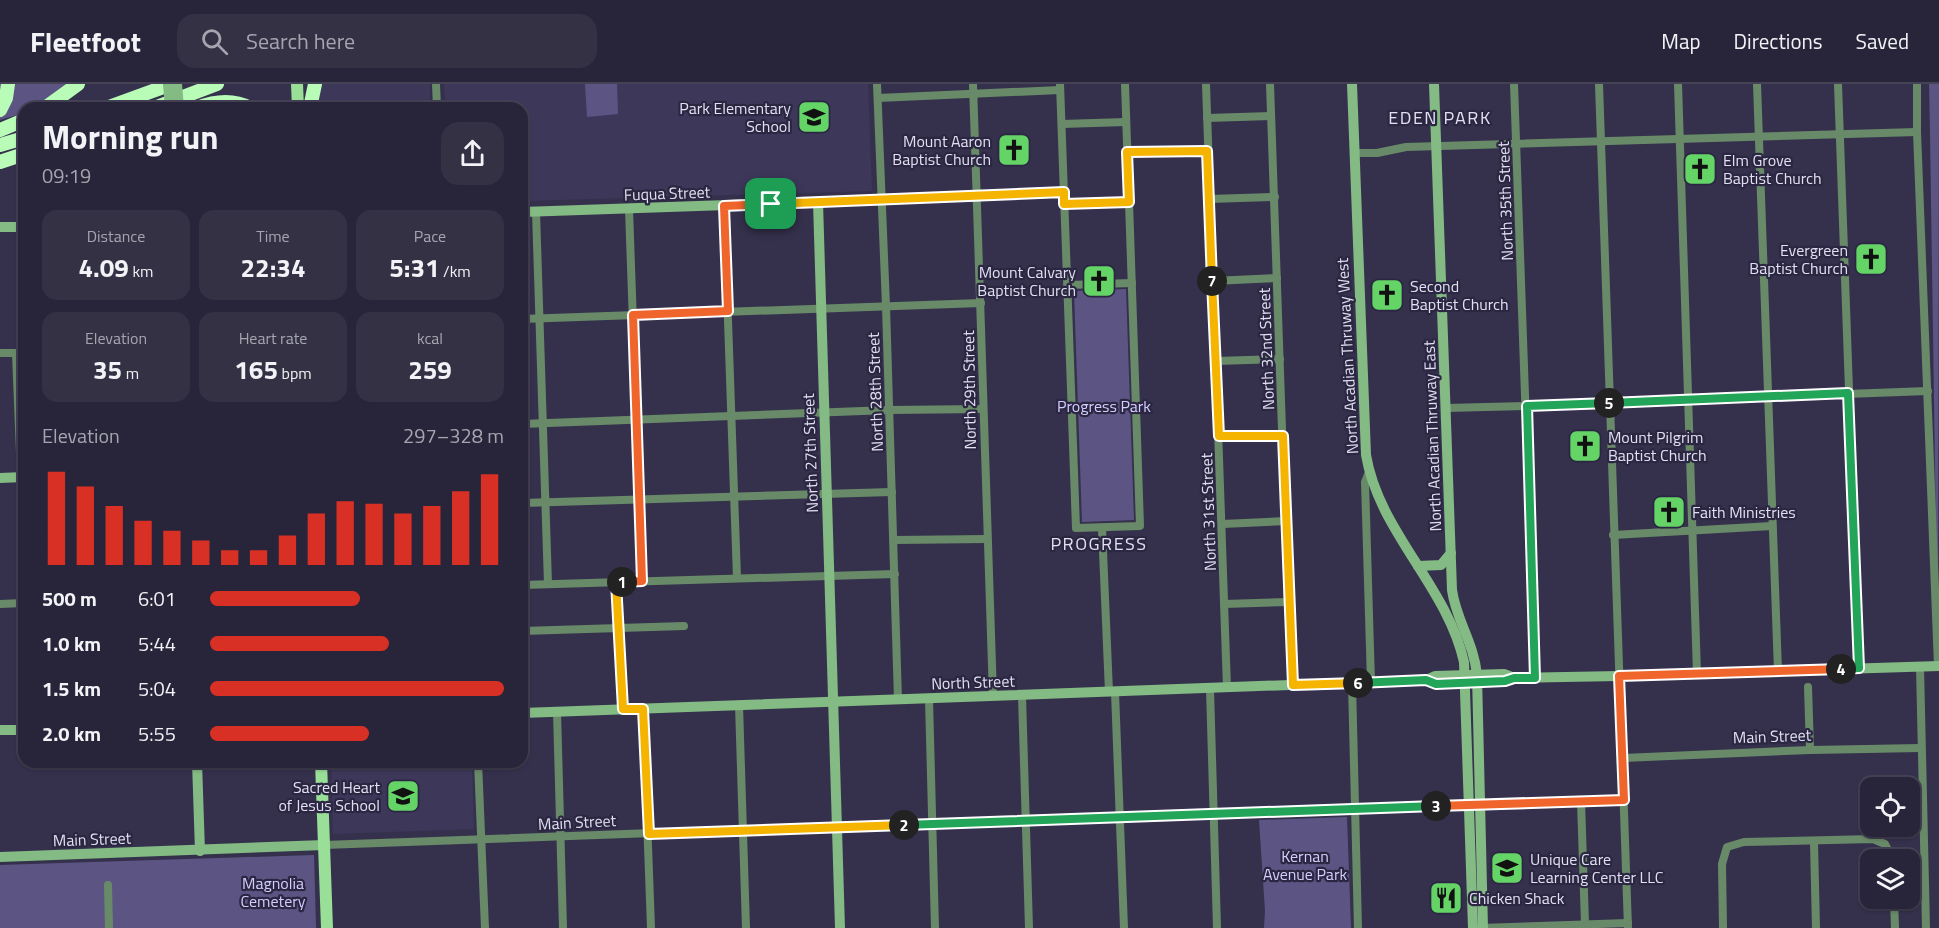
<!DOCTYPE html>
<meta charset="utf-8">
<style>
body{margin:0;font-family:"Titillium Web",sans-serif;background:#343145;color:#f1f3f6;height:100vh;display:flex;flex-direction:column;font-size:22px;white-space:nowrap}
*{box-sizing:border-box;margin:0}
p{font-size:20px;color:#a5a5af}
.icon{flex:none;width:33px;height:33px;fill:none;stroke:currentColor;stroke-width:2;stroke-linecap:round;stroke-linejoin:round}
.map{position:relative;flex:1;overflow:hidden}
.details{position:absolute;left:18px;top:18px;width:510px;height:666px;display:flex;flex-direction:column;background:#28253a;border-radius:18px;box-shadow:0 2px 4px #0004,0 0 0 2px #444254}
.details>*{flex:none}
.controls{position:absolute;left:1860px;top:693px;display:grid;gap:12px}
.controls a{display:grid;place-items:center;width:60px;height:60px;border-radius:12px;background:#28253a;box-shadow:0 2px 4px #0004,0 0 0 2px #444254;font-size:30px}
.pin{position:absolute;display:grid;place-items:center;width:51px;height:51px;color:#fff;margin:-26px;border-radius:12px;box-shadow:0 3px 9px #0006}
.km{position:absolute;width:30px;height:30px;margin:-15px;border-radius:50%;background:#222;color:#fff;font-size:16px;line-height:30px;text-align:center}
.round{display:grid;place-items:center;flex:none;width:63px;height:63px;border-radius:18px;background:#343145}
.head{display:flex;align-items:center;justify-content:space-between;height:102px;padding:0 24px}
h1{font-size:33px;font-weight:700;line-height:45px}
.figures{display:grid;grid-template-columns:repeat(3,1fr);gap:9px;height:102px;padding:6px 24px}
.figures div{display:grid;align-content:center;border-radius:15px;background:#343145;text-align:center}
.figures b{font-size:26px;font-weight:700}
.figures small{font-size:16px;font-weight:400}
.figures p{font-size:16px}
.chart{height:168px;padding:12px 24px}
.chart p{display:flex;justify-content:space-between}
.chart svg{width:100%;height:108px;margin-top:6px;stroke:#d93025;stroke-width:6}
ul{padding:0 24px;list-style:none;font-size:20px}
li{display:grid;grid-template-columns:96px 72px 1fr;align-items:center;height:45px}
li i{height:15px;border-radius:8px;background:#d93025}
header{display:flex;align-items:center;gap:36px;box-sizing:border-box;height:84px;padding:0 30px;background:#28253a;border-bottom:2px solid #444254}
header strong{font-size:28px}
nav{display:flex;gap:33px;margin-inline-start:auto;font-size:21px}
.search{width:420px;height:54px;background:#343145;display:flex;align-items:center;gap:15px;box-sizing:border-box;padding:0 21px;border-radius:18px;color:#a5a5af;font-size:22px}
.map>svg:first-child{display:block}
.built{fill:#3d385a}
.green{fill:#5c5584}
.lines{fill:none;stroke-linecap:round;stroke-linejoin:round}
.street{stroke:#698a68;stroke-width:8}
.secondary{stroke:#84ba83;stroke-width:10}
.primary{stroke:#99df98;stroke-width:12}
.highway{stroke:#b9fcb7;stroke-width:14}
.secondary-bridge{stroke:#84ba83;stroke-width:10}
.split-1-casing{stroke:#fff;stroke-width:12}
.split-2-casing{stroke:#fff;stroke-width:12}
.split-3-casing{stroke:#fff;stroke-width:12}
.split-4-casing{stroke:#fff;stroke-width:12}
.split-5-casing{stroke:#fff;stroke-width:12}
.split-6-casing{stroke:#fff;stroke-width:12}
.split-7-casing{stroke:#fff;stroke-width:12}
.split-8-casing{stroke:#fff;stroke-width:12}
.split-1{stroke:#f0652b;stroke-width:8}
.split-2{stroke:#f5b400;stroke-width:8}
.split-3{stroke:#22a559;stroke-width:8}
.split-4{stroke:#f0652b;stroke-width:8}
.split-5{stroke:#22a559;stroke-width:8}
.split-6{stroke:#22a559;stroke-width:8}
.split-7{stroke:#f5b400;stroke-width:8}
.split-8{stroke:#f5b400;stroke-width:8}
.labels{text-anchor:middle;dominant-baseline:central;stroke-width:4.5;stroke-linejoin:round;paint-order:stroke}
.poi-label{font-size:16px;fill:#e1dff1;stroke:#2b2742;text-anchor:start}
.street-label{font-size:16px;fill:#e1dff1;stroke:#2b2742}
.park-label{font-size:16px;fill:#d4ceff;stroke:#2b2742}
.neighbourhood-label{font-size:18px;letter-spacing:1.5px;fill:#e1dff1;stroke:#2b2742}
</style>
<header>
<strong>Fleetfoot</strong>
<div class="search"><svg class="icon" aria-label="search" viewBox="0 0 24 24"><circle cx="10" cy="10" r="6"/><path d="M15 15l6 6"/></svg>Search here</div>
<nav><a>Map</a><a>Directions</a><a>Saved</a></nav>
</header>
<div class="map">
<svg width="1939" height="844" viewBox="0 0 1939 844">
<rect width="100%" height="100%" fill="#35314d"/>
<g class="built">
<path d="M320,0H430V24H319Z"/>
<path d="M444,0H868L872,107L522,117V24H446Z"/>
<path d="M331,678H472L474,745L333,750Z"/>
</g>
<g class="green">
<path d="M0,0H67L36,24H24V29L0,36Z"/>
<path d="M585,0H617L618,30L587,33Z"/>
<path d="M1929,0H1939L1938,582L1930,48Z"/>
<path d="M1126,205L1134,436L1082,438L1074,207Z"/>
<path d="M1347,733L1351,844H1264L1265,827L1259,736Z"/>
<path d="M314,771L316,844H0V781Z"/>
</g>
<g class="lines">
<g class="street">
<path d="M436,0L437,24"/>
<path d="M877,0L886,222L898,616"/>
<path d="M973,0L993,612"/>
<path d="M1060,0L1076,444L1140,442L1125,0"/>
<path d="M1206,0L1227,604"/>
<path d="M1270,0L1288,518L1293,601"/>
<path d="M1514,0L1535,594"/>
<path d="M1599,0L1628,844"/>
<path d="M1678,0L1697,590"/>
<path d="M1757,0L1778,587"/>
<path d="M1838,0L1859,584"/>
<path d="M1917,0V48L1938,582"/>
<path d="M878,14L1060,6"/>
<path d="M1207,34L1271,32"/>
<path d="M1062,40L1126,38"/>
<path d="M1127,68L1207,67"/>
<path d="M1355,69H1377L1406,63L1917,48"/>
<path d="M1209,115L1275,113"/>
<path d="M818,118L1064,108"/>
<path d="M1064,120L1129,118"/>
<path d="M724,122L737,494"/>
<path d="M629,125L642,497"/>
<path d="M536,128L548,500"/>
<path d="M1213,197L1277,194"/>
<path d="M1068,201L1132,199"/>
<path d="M522,235L981,219"/>
<path d="M0,269H24"/>
<path d="M16,269L21,393"/>
<path d="M1216,277L1280,275"/>
<path d="M1446,324L1527,322L1928,307"/>
<path d="M522,340L889,326L983,325"/>
<path d="M1219,352H1283"/>
<path d="M1369,388L1365,398L1371,598"/>
<path d="M522,419L892,408"/>
<path d="M1222,440L1286,437"/>
<path d="M1102,444L1109,608"/>
<path d="M1613,451L1772,442"/>
<path d="M894,456L987,455"/>
<path d="M617,498L623,625"/>
<path d="M522,501L895,490"/>
<path d="M0,520L24,519"/>
<path d="M1224,520L1288,518"/>
<path d="M522,547L684,542"/>
<path d="M1920,583L1926,844"/>
<path d="M1352,599L1358,844"/>
<path d="M1808,603L1810,666"/>
<path d="M1210,605L1217,844"/>
<path d="M1115,608L1124,844"/>
<path d="M1022,612L1029,844"/>
<path d="M929,615L935,844"/>
<path d="M739,621L746,844"/>
<path d="M643,625L651,844"/>
<path d="M557,628L563,844"/>
<path d="M1623,674L1810,666L1921,664"/>
<path d="M478,678L485,844"/>
<path d="M1581,717L1585,840"/>
<path d="M1814,758L1816,844"/>
<path d="M324,761L1120,732L1624,716"/>
<path d="M108,801L109,844"/>
<path d="M1894,814L1895,844"/>
<path d="M1480,844L1628,839"/>
<path d="M1723,844L1722,780L1727,763L1744,758L1873,755L1885,760L1893,776"/>
</g>
<g class="secondary">
<path d="M1352,0L1366,371C1379,448 1447,502 1464,578L1473,844"/>
<path d="M1434,0L1452,506C1456,536 1474,559 1477,591L1483,844"/>
<path d="M522,128L818,118L840,844"/>
<path d="M0,143H24"/>
<path d="M0,394L24,393"/>
<path d="M1418,482L1441,481L1451,469"/>
<path d="M1426,596L1436,600L1505,597L1514,594L1619,592L1939,582"/>
<path d="M522,629L1426,596L1435,592L1504,590L1514,594"/>
<path d="M0,646H24"/>
<path d="M197,678L200,767"/>
<path d="M0,773L324,761"/>
</g>
<g class="primary">
<path d="M297,0L298,24"/>
<path d="M321,678L327,844"/>
</g>
<g class="highway">
<path d="M45,24L78,0"/>
<path d="M106,24L172,0"/>
<path d="M154,24L217,0"/>
<path d="M197,24C215,17 233,15 250,24"/>
<path d="M310,24L315,0"/>
<path d="M0,26L6,14L8,0"/>
<path d="M0,46L24,36"/>
<path d="M0,61L24,54"/>
<path d="M0,78L24,70"/>
</g>
<g class="secondary-bridge">
<path d="M168,0L170,24"/>
<path d="M177,0L179,24"/>
</g>
</g>
<g class="lines">
<g class="split-1-casing">
<path id="split-1" d="M622,498L642,497L633,231L728,227L724,122L771,120"/>
</g>
<g class="split-2-casing">
<path id="split-2" d="M622,498H616L623,625H643L649,750L904,741"/>
</g>
<g class="split-3-casing">
<path id="split-3" d="M904,741L1436,722"/>
</g>
<g class="split-4-casing">
<path id="split-4" d="M1436,722L1624,716L1619,592L1841,585"/>
</g>
<g class="split-5-casing">
<path id="split-5" d="M1609,319L1848,309L1859,584L1841,585"/>
</g>
<g class="split-6-casing">
<path id="split-6" d="M1358,599L1426,596L1436,600L1505,597L1514,594H1535L1527,322L1609,319"/>
</g>
<g class="split-7-casing">
<path id="split-7" d="M1212,197L1219,352H1283L1293,601L1358,599"/>
</g>
<g class="split-8-casing">
<path id="split-8" d="M771,120L1064,108V120L1129,118L1127,68L1207,67L1212,197"/>
</g>
<use href="#split-1" class="split-1"/>
<use href="#split-2" class="split-2"/>
<use href="#split-3" class="split-3"/>
<use href="#split-4" class="split-4"/>
<use href="#split-5" class="split-5"/>
<use href="#split-6" class="split-6"/>
<use href="#split-7" class="split-7"/>
<use href="#split-8" class="split-8"/>
</g>
<defs>
<g id="school-square" transform="scale(1.725)"><rect x="-9" y="-9" width="18" height="18" rx="4" fill="#65d467" stroke="#2b2742"/><path d="M0-5L7-2L0 1L-7-2ZM-4 1L0 2.5L4 1V4Q0 6-4 4Z" fill="#111"/></g>
<g id="church-square" transform="scale(1.725)"><rect x="-9" y="-9" width="18" height="18" rx="4" fill="#65d467" stroke="#2b2742"/><path d="M-1.2-6h2.4v3.5h3.3v2.4h-3.3V6h-2.4V-.1h-3.3v-2.4h3.3Z" fill="#111"/></g>
<g id="restaurant-square" transform="scale(1.725)"><rect x="-9" y="-9" width="18" height="18" rx="4" fill="#65d467" stroke="#2b2742"/><path d="M-5-6h1v4h1v-4h1v4h1v-4h1v5L-1.5 .5V6h-2V.5L-5-1ZM5-6V6H3V1.5H1.5Q1.5-4 5-6Z" fill="#111"/></g>
</defs>
<g fill-rule="evenodd">
<use href="#school-square" x="814" y="33"/>
<use href="#church-square" x="1014" y="66"/>
<use href="#church-square" x="1700" y="85"/>
<use href="#church-square" x="1871" y="175"/>
<use href="#church-square" x="1099" y="197"/>
<use href="#church-square" x="1387" y="211"/>
<use href="#church-square" x="1585" y="362"/>
<use href="#church-square" x="1669" y="428"/>
<use href="#school-square" x="403" y="712"/>
<use href="#school-square" x="1507" y="784"/>
<use href="#restaurant-square" x="1446" y="814"/>
</g>
<g class="labels">
<g class="poi-label">
<text x="791" y="24" text-anchor="end">Park Elementary<tspan x="791" dy="18">School</tspan></text>
<text x="991" y="57" text-anchor="end">Mount Aaron<tspan x="991" dy="18">Baptist Church</tspan></text>
<text x="1723" y="76">Elm Grove<tspan x="1723" dy="18">Baptist Church</tspan></text>
<text x="1848" y="166" text-anchor="end">Evergreen<tspan x="1848" dy="18">Baptist Church</tspan></text>
<text x="1076" y="188" text-anchor="end">Mount Calvary<tspan x="1076" dy="18">Baptist Church</tspan></text>
<text x="1410" y="202">Second<tspan x="1410" dy="18">Baptist Church</tspan></text>
<text x="1608" y="353">Mount Pilgrim<tspan x="1608" dy="18">Baptist Church</tspan></text>
<text x="1692" y="428">Faith Ministries</text>
<text x="380" y="703" text-anchor="end">Sacred Heart<tspan x="380" dy="18">of Jesus School</tspan></text>
<text x="1530" y="775">Unique Care<tspan x="1530" dy="18">Learning Center LLC</tspan></text>
<text x="1469" y="814">Chicken Shack</text>
</g>
<g class="street-label">
<text transform="translate(667 109) rotate(-2)">Fuqua Street</text>
<text transform="translate(1505 117) rotate(-92)">North 35th Street</text>
<text transform="translate(1266 265) rotate(-92)">North 32nd Street</text>
<text transform="translate(1347 272) rotate(-93)">North Acadian Thruway West</text>
<text transform="translate(969 306) rotate(-91)">North 29th Street</text>
<text transform="translate(875 308) rotate(-92)">North 28th Street</text>
<text transform="translate(1432 352) rotate(-92)">North Acadian Thruway East</text>
<text transform="translate(810 369) rotate(-92)">North 27th Street</text>
<text transform="translate(1208 428) rotate(-92)">North 31st Street</text>
<text transform="translate(973 598) rotate(-2)">North Street</text>
<text transform="translate(1772 652) rotate(-2)">Main Street</text>
<text transform="translate(577 738) rotate(-3)">Main Street</text>
<text transform="translate(92 755) rotate(-2)">Main Street</text>
</g>
<g class="park-label">
<text x="1104" y="322">Progress Park</text>
<text x="1305" y="772">Kernan<tspan x="1305" dy="18">Avenue Park</tspan></text>
<text x="273" y="799">Magnolia<tspan x="273" dy="18">Cemetery</tspan></text>
</g>
<g class="neighbourhood-label">
<text x="1440" y="33">EDEN PARK</text>
<text x="1099" y="459">PROGRESS</text>
</g>
</g>
</svg>
<div class="controls">
<a><svg class="icon" aria-label="locate" viewBox="0 0 24 24"><circle cx="12" cy="12" r="6"/><path d="M12 2v4M12 18v4M2 12h4M18 12h4"/></svg></a>
<a><svg class="icon" aria-label="layers" viewBox="0 0 24 24"><path d="M12 4l9 5-9 5-9-5zM3 14l9 5 9-5"/></svg></a>
</div>
<div class="pin" style="left:771px;top:120px;background:#1e9e55"><svg class="icon" aria-label="arrive" viewBox="0 0 24 24"><path d="M6 21V4h12l-3 4 3 4H6"/></svg></div>
<b class="km" style="left:622px;top:498px">1</b>
<b class="km" style="left:904px;top:741px">2</b>
<b class="km" style="left:1436px;top:722px">3</b>
<b class="km" style="left:1841px;top:585px">4</b>
<b class="km" style="left:1609px;top:319px">5</b>
<b class="km" style="left:1358px;top:599px">6</b>
<b class="km" style="left:1212px;top:197px">7</b>
<section class="details">
<div class="head"><div><h1>Morning run</h1><p>09:19</p></div><a class="round"><svg class="icon" aria-label="share" viewBox="0 0 24 24"><path d="M12 15V3M7 8l5-5 5 5M5 13v7h14v-7"/></svg></a></div>
<div class="figures">
<div><p>Distance</p><b>4.09<small> km</small></b></div>
<div><p>Time</p><b>22:34</b></div>
<div><p>Pace</p><b>5:31<small> /km</small></b></div>
</div>
<div class="figures">
<div><p>Elevation</p><b>35<small> m</small></b></div>
<div><p>Heart rate</p><b>165<small> bpm</small></b></div>
<div><p>kcal</p><b>259</b></div>
</div>
<div class="chart"><p><span>Elevation</span>297–328 m</p>
<svg viewBox="0 0 160 44" preserveAspectRatio="none"><path d="M5 44V6M15 44V12M25 44V20M35 44V26M45 44V30M55 44V34M65 44V38M75 44V38M85 44V32M95 44V23M105 44V18M115 44V19M125 44V23M135 44V20M145 44V14M155 44V7"/></svg>
</div>
<ul>
<li><b>500 m</b>6:01<i style="width:51%"></i></li>
<li><b>1.0 km</b>5:44<i style="width:61%"></i></li>
<li><b>1.5 km</b>5:04<i style="width:100%"></i></li>
<li><b>2.0 km</b>5:55<i style="width:54%"></i></li>
</ul>
</section>
</div>
